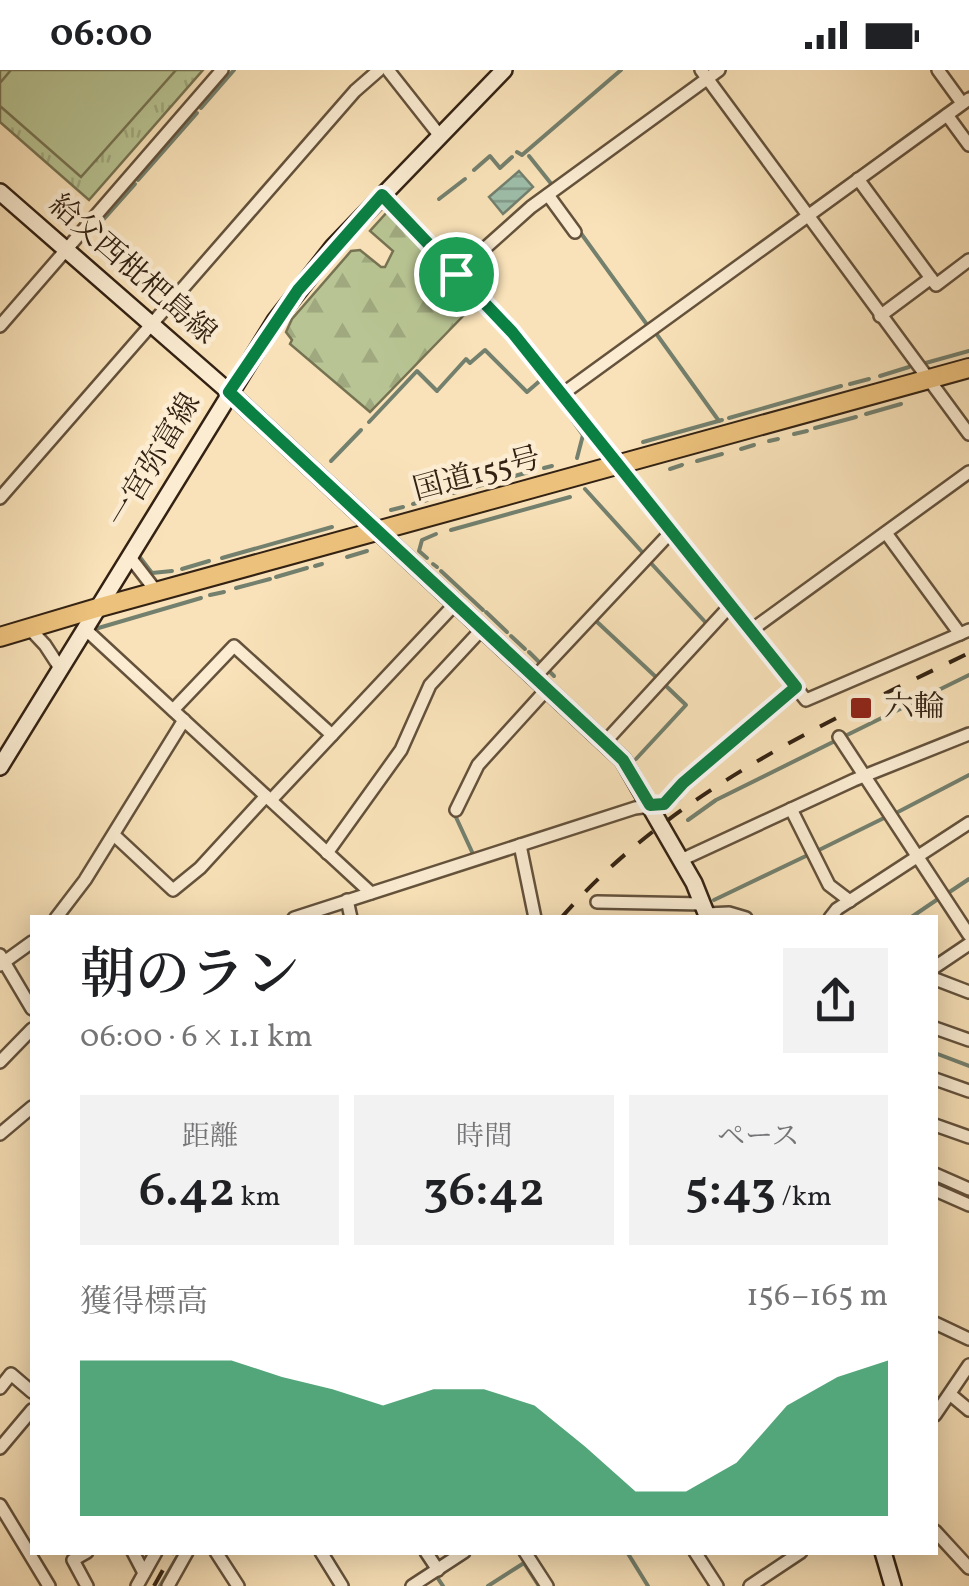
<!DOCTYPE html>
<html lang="ja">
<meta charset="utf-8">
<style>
body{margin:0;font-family:Vollkorn,"Noto Serif JP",serif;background:#f2f2f2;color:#202124;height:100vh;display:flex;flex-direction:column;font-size:38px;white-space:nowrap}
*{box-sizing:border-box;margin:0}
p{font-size:32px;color:#757577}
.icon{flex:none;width:55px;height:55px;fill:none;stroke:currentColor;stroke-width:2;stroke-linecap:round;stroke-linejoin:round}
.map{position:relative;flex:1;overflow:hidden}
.side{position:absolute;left:30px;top:845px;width:908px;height:640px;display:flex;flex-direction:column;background:#fff;border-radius:0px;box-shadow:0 5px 25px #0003}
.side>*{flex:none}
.pin{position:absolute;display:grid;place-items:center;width:85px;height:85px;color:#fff;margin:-42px;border:5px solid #fff;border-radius:50%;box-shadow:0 2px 10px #0007}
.round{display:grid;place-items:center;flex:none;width:105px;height:105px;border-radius:0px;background:#f2f2f2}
.overview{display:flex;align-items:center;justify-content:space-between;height:170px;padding:0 50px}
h1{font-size:55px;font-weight:600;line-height:75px}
.metrics{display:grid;grid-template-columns:repeat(3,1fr);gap:15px;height:170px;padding:10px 50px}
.metrics div{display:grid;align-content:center;border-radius:0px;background:#f2f2f2;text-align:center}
.metrics b{font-size:50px;font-weight:600}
.metrics small{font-size:28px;font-weight:400}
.metrics p{font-size:28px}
.chart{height:280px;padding:20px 50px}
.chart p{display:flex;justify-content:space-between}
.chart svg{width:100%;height:180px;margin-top:10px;fill:#0b8043;opacity:.7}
.status{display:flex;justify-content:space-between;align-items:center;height:70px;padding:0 50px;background:#fff;direction:ltr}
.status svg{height:28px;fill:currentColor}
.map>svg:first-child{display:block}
.forest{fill:url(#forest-firs);stroke:#767353;stroke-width:2.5}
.park{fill:url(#park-tufts);stroke:#767353;stroke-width:2.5}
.pitch{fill:#b8c493;stroke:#767353;stroke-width:2.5}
.water{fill:url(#water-rules);stroke:#73806e;stroke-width:2.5}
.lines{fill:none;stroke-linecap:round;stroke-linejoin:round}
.stream{stroke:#73806e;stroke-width:4}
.minor-casing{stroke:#64523c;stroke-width:16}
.secondary-casing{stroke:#332213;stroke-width:20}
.trunk-casing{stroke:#332213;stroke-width:22}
.minor{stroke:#fbecd2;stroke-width:11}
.secondary{stroke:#fbecd2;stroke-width:15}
.trunk{stroke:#ecc17c;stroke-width:18}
.rail{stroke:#332213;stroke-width:4;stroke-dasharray:18 18;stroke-linecap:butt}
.route-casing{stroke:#fff;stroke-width:20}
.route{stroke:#0b8043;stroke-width:12}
.poi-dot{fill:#8f2418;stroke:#fbecd2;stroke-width:4}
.labels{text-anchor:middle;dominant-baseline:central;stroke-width:9;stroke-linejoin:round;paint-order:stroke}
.street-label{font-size:30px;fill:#332213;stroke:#fbecd2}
.poi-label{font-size:30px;fill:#332213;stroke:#fbecd2;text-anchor:start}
</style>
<div class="status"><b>06:00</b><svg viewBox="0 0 49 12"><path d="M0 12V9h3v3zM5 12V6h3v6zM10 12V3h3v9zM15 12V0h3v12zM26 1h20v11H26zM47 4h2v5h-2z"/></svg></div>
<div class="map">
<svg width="969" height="1516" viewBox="0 0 969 1516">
<defs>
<pattern id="forest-firs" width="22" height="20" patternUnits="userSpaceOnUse" patternTransform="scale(2.5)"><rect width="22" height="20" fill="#b8c493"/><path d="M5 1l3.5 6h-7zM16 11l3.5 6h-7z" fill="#9fa87e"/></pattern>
<pattern id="park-tufts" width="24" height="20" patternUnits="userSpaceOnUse" patternTransform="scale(2.5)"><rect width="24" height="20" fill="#b8c493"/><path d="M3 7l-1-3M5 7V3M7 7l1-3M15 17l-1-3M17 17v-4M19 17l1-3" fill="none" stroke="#9fa87e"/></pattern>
<pattern id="water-rules" width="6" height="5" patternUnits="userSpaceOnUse" patternTransform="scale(2.5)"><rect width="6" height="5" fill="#9ebeab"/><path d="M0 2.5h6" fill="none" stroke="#819a8a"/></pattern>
</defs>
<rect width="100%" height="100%" fill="#f9e2b9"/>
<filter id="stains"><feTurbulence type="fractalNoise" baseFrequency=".002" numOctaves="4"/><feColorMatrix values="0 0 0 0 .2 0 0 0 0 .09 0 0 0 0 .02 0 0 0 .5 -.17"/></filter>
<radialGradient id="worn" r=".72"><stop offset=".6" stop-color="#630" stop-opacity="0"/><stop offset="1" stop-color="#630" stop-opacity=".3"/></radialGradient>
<path class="forest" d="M388,141L463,220L469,231L467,242L370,342L290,274L292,270L286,262L292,249L351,181L360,180L381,197H385L393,181L370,161Z"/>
<path class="park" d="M0,0H203L89,130L0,52Z"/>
<path class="pitch" d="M11,0H176L81,107L0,36V13Z"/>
<path class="water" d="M519,101L533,117L503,144L489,127Z"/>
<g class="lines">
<g class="stream">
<path d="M964,26L969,22"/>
<path d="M201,38L234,0"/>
<path d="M888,80L954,32"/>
<path d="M517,82L522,85L621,0"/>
<path d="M529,86L553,116"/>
<path d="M474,100L490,86L500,98L512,87"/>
<path d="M138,110L197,43"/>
<path d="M439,129L465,109"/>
<path d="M810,137L880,87"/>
<path d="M103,150L135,114"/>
<path d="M580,162L648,256"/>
<path d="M773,164L781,158"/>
<path d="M88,167L98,156"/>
<path d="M655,262L719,351"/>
<path d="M922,294L969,281"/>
<path d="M880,306L909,297"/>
<path d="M850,314L869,309"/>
<path d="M548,316L583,365L577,388"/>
<path d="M866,344L901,334"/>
<path d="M729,348L841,316"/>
<path d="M369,352L417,301L437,321L466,289L470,293L485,280L527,322L542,309"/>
<path d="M815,358L856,347"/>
<path d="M794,364L807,361"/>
<path d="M769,371L778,369"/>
<path d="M643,372L722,350"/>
<path d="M741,379L754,375"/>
<path d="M331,391L361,360"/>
<path d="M697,391L722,384"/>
<path d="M544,398L552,396"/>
<path d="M670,399L682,395"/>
<path d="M585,419L643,483"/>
<path d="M453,423L529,402"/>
<path d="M413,434L427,430"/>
<path d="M391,440L403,437"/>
<path d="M451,460L570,427"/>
<path d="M139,486L152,503L172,501"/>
<path d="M347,487L367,481"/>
<path d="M222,488L332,457"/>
<path d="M427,488L419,481L422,470L436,464"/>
<path d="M649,491L707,554"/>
<path d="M433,494L437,497"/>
<path d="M315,496L322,494"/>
<path d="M182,499L209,491"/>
<path d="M441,501L483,540"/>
<path d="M276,507L307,498"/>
<path d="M236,518L270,509"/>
<path d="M210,525L224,522"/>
<path d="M486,542L507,562"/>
<path d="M595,550L657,608"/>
<path d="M95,559L201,528"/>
<path d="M511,566L525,579"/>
<path d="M529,582L541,594"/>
<path d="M549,601L554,606"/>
<path d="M845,666L969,605"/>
<path d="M636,689L686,635L665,615"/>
<path d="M272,721L282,710"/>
<path d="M454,743L473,784"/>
<path d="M896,743L969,705"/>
<path d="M688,750L716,730L835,671"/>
<path d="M819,780L886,747"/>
<path d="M948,823L969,809"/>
<path d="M714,830L808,785"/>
<path d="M910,848L938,829"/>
<path d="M935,983L969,996"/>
<path d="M935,1112L969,1127"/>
<path d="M627,1482L648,1516"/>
<path d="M437,1507L443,1516"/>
<path d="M160,1516L180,1482"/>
<path d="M488,1516L524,1493L539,1516"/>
</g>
<g class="minor-casing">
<g id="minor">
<path d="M388,0L440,66"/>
<path d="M701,0L969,364"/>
<path d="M938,0L962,33"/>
<path d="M947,45L969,75"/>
<path d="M858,109L936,215L969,190"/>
<path d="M382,125L513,263L806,630L969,560"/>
<path d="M548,125L575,162"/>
<path d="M456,204L531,137L719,0"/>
<path d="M880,246L931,208"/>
<path d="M0,256L222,0"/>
<path d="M561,325L969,29"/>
<path d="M0,428L355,21L379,0"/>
<path d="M886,463L960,564"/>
<path d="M129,486L156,521"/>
<path d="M84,558L371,823"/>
<path d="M30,559L45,575L60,598"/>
<path d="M750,561L969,402"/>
<path d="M535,607L671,462"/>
<path d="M173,640L234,576L332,665"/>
<path d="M839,667L969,865"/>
<path d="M605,672L730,536"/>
<path d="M271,730L455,534"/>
<path d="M791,739L829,815L850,831"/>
<path d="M456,740L478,695L547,619"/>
<path d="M114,765L173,820L200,798L266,726"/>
<path d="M520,775L535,848"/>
<path d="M327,783L401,680L430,615L482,559"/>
<path d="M681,790L854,710L969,664"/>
<path d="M347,830L351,848"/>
<path d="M597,832L703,834"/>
<path d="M706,844L729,843L746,848"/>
<path d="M56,848L85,810L184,650"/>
<path d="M294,848L635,738L664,734L674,726L683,713L795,617"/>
<path d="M830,848L837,839L969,753"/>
<path d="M0,885L32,939"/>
<path d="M0,895L32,872"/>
<path d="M935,897L969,874"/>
<path d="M935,909L969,922"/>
<path d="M935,958L969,970"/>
<path d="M0,992L32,959"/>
<path d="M935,1009L969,1021"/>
<path d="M935,1055L969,1067"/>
<path d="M0,1064L32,1037"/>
<path d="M935,1104L969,1119"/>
<path d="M935,1120L969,1135"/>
<path d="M935,1253L969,1269"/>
<path d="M0,1318L11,1304L32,1322"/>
<path d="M951,1325L969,1340"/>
<path d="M935,1345L969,1295"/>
<path d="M0,1378L32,1340"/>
<path d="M0,1435L49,1516"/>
<path d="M935,1461L969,1498"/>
<path d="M133,1482L144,1503"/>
<path d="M216,1482L238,1516"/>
<path d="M321,1482L342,1516"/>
<path d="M426,1482L438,1500"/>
<path d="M525,1482L547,1516"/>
<path d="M695,1482L717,1516"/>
<path d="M87,1516L73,1490L87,1482"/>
<path d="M137,1516L156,1482"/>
<path d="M168,1516L187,1482"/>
<path d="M412,1516L464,1482"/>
<path d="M750,1516L801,1482"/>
</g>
</g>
<g class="secondary-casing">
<g id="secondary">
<path d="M0,122L229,322L623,690L694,813L708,848"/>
<path d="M0,697L275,251L333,177L504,0"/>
<path d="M883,1482L893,1516"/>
</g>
</g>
<g class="trunk-casing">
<path id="trunk" d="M0,567L97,538L969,298"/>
</g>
<use href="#minor" class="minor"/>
<use href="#secondary" class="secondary"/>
<use href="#trunk" class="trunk"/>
<g class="rail">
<path d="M561,848C671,722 822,654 969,583"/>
<path d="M154,1516L173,1482"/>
</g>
</g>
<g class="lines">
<g class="route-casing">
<path id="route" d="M382,125L512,262L796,617L683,713L664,734L650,735L623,690L604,672L229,322L298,220Z"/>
</g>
<use href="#route" class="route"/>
</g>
<rect class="poi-dot" x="849" y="626" width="24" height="24" rx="5"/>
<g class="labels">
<g class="street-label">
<text transform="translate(132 200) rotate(41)">給父西枇杷島線</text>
<text transform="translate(155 391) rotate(-59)">一宮弥富線</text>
<text transform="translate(477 405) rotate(-15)">国道155号</text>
</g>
<g class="poi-label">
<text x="884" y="638">六輪</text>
</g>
</g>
<rect width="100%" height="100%" filter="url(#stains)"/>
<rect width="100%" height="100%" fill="url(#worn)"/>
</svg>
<div class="pin" style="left:456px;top:204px;background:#1e9e55"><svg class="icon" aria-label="arrive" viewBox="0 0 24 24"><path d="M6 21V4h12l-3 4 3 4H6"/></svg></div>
<section class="side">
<div class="overview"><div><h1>朝のラン</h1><p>06:00 · 6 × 1.1 km</p></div><a class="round"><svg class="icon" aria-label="share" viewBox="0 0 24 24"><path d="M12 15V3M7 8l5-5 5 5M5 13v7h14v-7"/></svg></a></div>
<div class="metrics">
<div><p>距離</p><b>6.42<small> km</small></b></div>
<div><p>時間</p><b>36:42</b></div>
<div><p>ペース</p><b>5:43<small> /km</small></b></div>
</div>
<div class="chart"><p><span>獲得標高</span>156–165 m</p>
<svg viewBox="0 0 160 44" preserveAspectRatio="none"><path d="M0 44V6L10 6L20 6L30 6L40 10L50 13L60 17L70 13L80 13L90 17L100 27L110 38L120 38L130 31L140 17L150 10L160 6V44z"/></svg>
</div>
</section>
</div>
